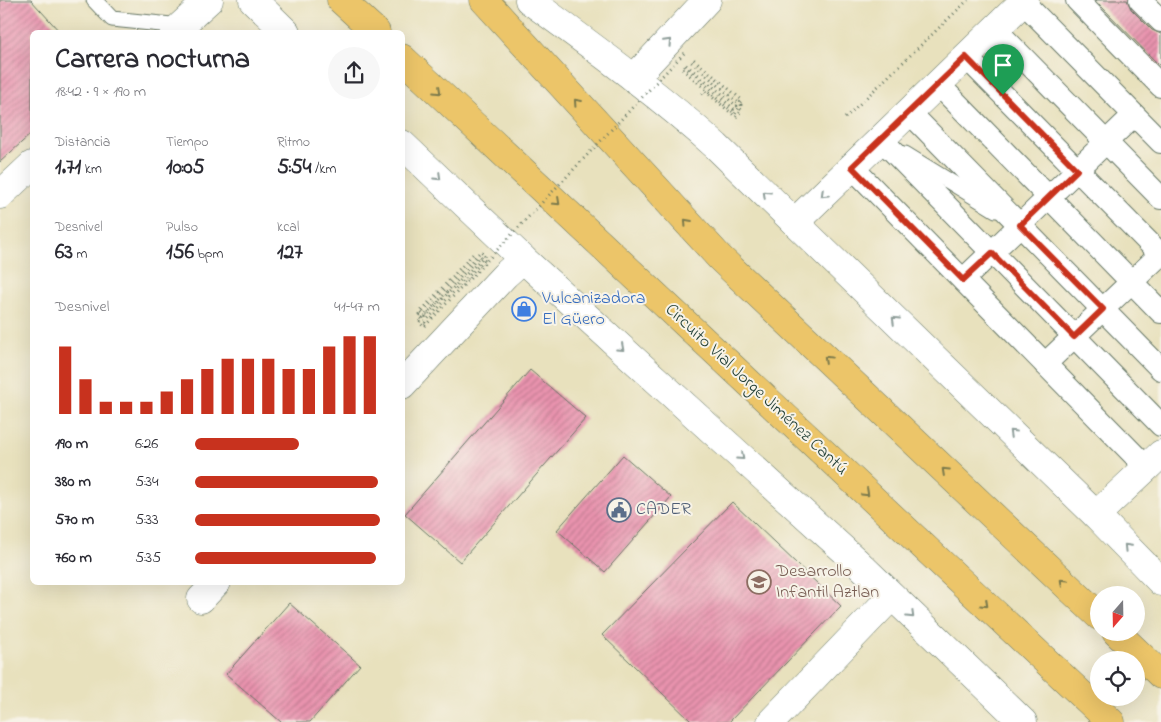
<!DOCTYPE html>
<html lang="es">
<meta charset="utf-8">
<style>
body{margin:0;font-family:"Indie Flower",sans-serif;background:#f7f7f7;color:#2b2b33;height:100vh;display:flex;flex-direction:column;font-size:19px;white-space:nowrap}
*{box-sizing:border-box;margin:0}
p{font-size:16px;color:#7c7c81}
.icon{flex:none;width:28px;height:28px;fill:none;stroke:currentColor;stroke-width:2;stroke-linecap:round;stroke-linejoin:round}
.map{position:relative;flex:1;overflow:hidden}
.sheet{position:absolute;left:30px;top:30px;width:375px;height:555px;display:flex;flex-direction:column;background:#fff;border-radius:8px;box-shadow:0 5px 20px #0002}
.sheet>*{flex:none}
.needle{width:32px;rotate:200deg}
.controls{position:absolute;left:1090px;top:586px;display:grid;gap:10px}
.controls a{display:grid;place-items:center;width:55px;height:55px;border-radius:50%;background:#fff;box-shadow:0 5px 20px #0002;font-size:25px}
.pin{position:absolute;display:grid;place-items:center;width:42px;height:42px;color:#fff;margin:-51px -21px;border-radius:50% 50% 50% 0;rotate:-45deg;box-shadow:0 0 5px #0007}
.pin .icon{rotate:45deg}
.round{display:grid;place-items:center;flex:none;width:52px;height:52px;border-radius:26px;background:#f7f7f7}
.overview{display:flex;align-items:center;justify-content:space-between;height:85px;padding:0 25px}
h1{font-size:28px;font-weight:700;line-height:38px}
.figures{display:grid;grid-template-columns:repeat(3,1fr);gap:8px;height:85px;padding:5px 25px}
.figures div{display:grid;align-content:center}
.figures b{font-size:21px;font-weight:700}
.figures small{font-size:14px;font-weight:400}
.figures p{font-size:14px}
.chart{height:140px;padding:10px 25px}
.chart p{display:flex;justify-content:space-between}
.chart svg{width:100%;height:90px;margin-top:5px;stroke:#c8321e;stroke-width:6}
ul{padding:0 25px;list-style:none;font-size:16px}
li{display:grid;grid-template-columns:80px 60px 1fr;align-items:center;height:38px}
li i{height:12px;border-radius:6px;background:#c8321e}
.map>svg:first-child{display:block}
.building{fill:url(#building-hatch)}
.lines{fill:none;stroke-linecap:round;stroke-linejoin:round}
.service-casing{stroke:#657664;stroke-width:17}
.pedestrian-casing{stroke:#657664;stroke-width:24}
.minor-casing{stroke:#657664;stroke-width:29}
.tertiary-casing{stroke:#657664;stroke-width:29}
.primary-casing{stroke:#657664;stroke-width:29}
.path{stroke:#657664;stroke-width:3;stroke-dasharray:1 4;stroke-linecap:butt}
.service{stroke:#fff;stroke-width:15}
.pedestrian{stroke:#fff;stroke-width:22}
.minor{stroke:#fff;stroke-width:28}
.tertiary{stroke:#fff;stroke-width:28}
.primary{stroke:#ecc569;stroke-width:28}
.path-bridge{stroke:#657664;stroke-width:3;stroke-dasharray:1 4;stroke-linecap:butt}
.oneway{stroke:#8f9e9a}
.oneway2{stroke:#7b7a4c}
.route-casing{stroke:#fff;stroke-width:10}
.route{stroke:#c8321e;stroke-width:6}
.labels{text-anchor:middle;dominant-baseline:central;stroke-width:4;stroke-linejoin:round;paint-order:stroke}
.shop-label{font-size:18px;fill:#366cbe;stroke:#f7f3e8;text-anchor:start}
.street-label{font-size:18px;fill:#1f3d34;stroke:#f7f3e8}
.service-label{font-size:18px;fill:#4e5e75;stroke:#f7f3e8;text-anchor:start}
.education-label{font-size:18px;fill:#785e54;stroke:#f7f3e8;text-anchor:start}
</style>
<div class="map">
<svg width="1161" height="722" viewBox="0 0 1161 722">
<defs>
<pattern id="building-hatch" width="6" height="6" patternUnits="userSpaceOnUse" patternTransform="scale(1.25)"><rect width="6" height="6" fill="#e993ae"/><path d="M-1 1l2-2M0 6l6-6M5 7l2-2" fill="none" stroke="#bc798e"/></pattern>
</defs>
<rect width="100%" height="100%" fill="#f7f3e8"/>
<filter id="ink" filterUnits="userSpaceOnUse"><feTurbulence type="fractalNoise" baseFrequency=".02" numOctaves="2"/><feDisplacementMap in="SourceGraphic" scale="10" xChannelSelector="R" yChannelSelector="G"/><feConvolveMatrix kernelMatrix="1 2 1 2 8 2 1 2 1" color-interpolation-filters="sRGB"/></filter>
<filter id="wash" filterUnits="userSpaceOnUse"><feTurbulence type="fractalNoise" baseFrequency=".0096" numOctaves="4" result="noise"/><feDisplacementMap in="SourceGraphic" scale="20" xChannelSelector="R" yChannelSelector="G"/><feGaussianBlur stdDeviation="1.12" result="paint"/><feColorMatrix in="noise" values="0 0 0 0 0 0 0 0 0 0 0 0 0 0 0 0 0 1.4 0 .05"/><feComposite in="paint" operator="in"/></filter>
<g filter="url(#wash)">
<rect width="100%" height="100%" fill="#e8e1bd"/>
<g id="blocks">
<g class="building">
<path d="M0,0H31L60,32H32V133L0,162Z"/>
<path d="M1095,0H1127L1131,9L1152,30L1161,34V67Z"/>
<path d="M530,370L586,418L460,562L405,514Z"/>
<path d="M623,455L671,497L605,572L557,530Z"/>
<path d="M732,502L841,606L729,722H692L602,635Z"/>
<path d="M289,603L360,665L310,722H281L226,674Z"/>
</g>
</g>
</g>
<g filter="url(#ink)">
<use href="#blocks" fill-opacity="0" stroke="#657664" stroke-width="1"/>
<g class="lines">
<g class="service-casing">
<g id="service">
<path d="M94,0L112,19L181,26"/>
<path d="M905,154L996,210"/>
</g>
</g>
<g class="pedestrian-casing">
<g id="pedestrian">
<path d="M1077,0L1161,86"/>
<path d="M1140,0L1161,21"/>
<path d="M1023,2L1161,142"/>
<path d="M995,29L1161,198"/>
<path d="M966,57L1161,255"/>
<path d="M938,84L1161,312"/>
<path d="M909,112L1161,369"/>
<path d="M881,139L1161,425"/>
<path d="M852,167L1146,467"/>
<path d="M963,280L1134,115"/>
<path d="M1045,364L1161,254"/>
</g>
</g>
<g class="minor-casing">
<g id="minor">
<path d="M174,32L209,0"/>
<path d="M634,78L707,0"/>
<path d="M0,195L32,165"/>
<path d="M795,222L1025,0"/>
<path d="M402,385L505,275L523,259"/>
<path d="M1096,515L1161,454"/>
<path d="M201,599L217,582"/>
<path d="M771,722L891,597"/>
</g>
</g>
<g class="tertiary-casing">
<g id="tertiary">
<path d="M253,0L286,32"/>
<path d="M529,0C593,47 657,93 716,146L1096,515L1161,582"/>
<path d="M402,144L523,259L856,561L1023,722"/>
</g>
</g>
<g class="primary-casing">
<g id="primary">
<path d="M341,0L376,32"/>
<path d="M484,0L720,258L1099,616"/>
<path d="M402,58L1111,722"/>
<path d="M1116,632L1161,675"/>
</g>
</g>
<g class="path">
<path d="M686,65L742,110L736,117L705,91L701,95"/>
<path d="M684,66L734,109L742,100L691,57"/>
<path d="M682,69L735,114L741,105L689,60"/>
<path d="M845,118L968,0"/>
<path d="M426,317L420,312L475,252"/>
</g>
<use href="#service" class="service"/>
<use href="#pedestrian" class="pedestrian"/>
<use href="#minor" class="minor"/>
<use href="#tertiary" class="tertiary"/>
<use href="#primary" class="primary"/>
<path class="path-bridge" d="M425,317L485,255L481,251L419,316L425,322L484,260L480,256L419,322L424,327L685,52"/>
</g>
<defs><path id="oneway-chevron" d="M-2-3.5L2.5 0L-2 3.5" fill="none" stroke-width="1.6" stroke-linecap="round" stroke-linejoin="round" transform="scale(1.25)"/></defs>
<g class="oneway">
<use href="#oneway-chevron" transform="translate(668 42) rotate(-47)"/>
<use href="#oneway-chevron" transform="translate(438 177) rotate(44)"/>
<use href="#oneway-chevron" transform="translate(766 194) rotate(-136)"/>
<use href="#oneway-chevron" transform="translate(824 194) rotate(136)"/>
<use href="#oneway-chevron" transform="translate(895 320) rotate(-136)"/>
<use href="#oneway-chevron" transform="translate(621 348) rotate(42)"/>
<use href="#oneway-chevron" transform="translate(1012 433) rotate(-136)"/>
<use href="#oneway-chevron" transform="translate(741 457) rotate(42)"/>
<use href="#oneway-chevron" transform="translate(1127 547) rotate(-134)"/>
<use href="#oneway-chevron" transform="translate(911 615) rotate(44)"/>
</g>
<g class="oneway2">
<use href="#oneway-chevron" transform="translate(438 91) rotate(43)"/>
<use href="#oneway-chevron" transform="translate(577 102) rotate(-132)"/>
<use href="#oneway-chevron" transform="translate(557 202) rotate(43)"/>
<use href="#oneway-chevron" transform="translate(687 222) rotate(-132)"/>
<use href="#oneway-chevron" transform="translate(827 359) rotate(-137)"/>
<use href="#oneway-chevron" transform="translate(945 471) rotate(-137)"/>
<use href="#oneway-chevron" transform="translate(866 493) rotate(43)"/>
<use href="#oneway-chevron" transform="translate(1063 582) rotate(-137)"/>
<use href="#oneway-chevron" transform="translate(985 604) rotate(43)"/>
</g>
</g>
<g class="lines" filter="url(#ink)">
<g class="route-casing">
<path id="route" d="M966,57L1077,170L1020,225L1103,309L1074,337L992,253L963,280L852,167Z"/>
</g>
<use href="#route" class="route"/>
</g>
<defs>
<g id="shop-ring" transform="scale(1.25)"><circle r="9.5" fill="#f7f3e8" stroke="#3f7fe0" stroke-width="1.5"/><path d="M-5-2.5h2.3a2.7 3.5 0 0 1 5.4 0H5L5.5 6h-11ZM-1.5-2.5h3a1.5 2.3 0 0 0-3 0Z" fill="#3f7fe0"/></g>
<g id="civic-ring" transform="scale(1.25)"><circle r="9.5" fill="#f7f3e8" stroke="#5c6f8a" stroke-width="1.5"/><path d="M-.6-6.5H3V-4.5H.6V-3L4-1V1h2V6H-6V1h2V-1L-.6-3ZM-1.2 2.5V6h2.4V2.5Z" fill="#5c6f8a"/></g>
<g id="school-ring" transform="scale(1.25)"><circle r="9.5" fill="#f7f3e8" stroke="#8d6e63" stroke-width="1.5"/><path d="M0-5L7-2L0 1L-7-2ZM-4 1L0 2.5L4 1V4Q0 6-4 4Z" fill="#8d6e63"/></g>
</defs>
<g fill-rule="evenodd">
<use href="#shop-ring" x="524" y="309"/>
<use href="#civic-ring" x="619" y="510"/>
<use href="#school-ring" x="759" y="582"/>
</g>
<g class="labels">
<g class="shop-label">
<text x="542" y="299">Vulcanizadora<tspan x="542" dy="21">El Güero</tspan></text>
</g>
<g class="street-label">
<text transform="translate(756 390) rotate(43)">Circuito Vial Jorge Jiménez Cantú</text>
</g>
<g class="service-label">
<text x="636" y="510">CADER</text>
</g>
<g class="education-label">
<text x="776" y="572">Desarrollo<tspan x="776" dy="21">Infantil Aztlan</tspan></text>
</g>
</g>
</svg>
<div class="controls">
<a><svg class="needle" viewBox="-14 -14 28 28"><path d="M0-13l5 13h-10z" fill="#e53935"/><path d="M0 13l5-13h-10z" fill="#7c7c81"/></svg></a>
<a><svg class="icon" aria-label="locate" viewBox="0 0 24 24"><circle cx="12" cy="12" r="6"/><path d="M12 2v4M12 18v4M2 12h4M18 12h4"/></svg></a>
</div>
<div class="pin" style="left:1003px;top:95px;background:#1e9e55"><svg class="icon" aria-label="arrive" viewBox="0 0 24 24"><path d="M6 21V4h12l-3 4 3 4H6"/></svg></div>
<section class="sheet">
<div class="overview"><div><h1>Carrera nocturna</h1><p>18:42 · 9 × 190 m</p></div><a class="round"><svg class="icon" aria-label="share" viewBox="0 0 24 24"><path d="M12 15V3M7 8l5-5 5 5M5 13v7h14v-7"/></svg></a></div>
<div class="figures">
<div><p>Distancia</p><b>1.71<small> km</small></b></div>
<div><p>Tiempo</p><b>10:05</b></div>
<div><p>Ritmo</p><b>5:54<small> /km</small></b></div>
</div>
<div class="figures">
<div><p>Desnivel</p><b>63<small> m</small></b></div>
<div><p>Pulso</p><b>156<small> bpm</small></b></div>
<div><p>kcal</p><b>127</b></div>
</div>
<div class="chart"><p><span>Desnivel</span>41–47 m</p>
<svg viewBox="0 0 160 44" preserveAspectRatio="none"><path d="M5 44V11M15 44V27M25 44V38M35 44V38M45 44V38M55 44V33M65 44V27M75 44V22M85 44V17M95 44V17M105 44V17M115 44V22M125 44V22M135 44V11M145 44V6M155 44V6"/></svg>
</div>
<ul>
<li><b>190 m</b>6:26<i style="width:56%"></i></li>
<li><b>380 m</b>5:34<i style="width:99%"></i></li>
<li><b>570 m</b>5:33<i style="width:100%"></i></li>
<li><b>760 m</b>5:35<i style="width:98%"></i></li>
</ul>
</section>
</div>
